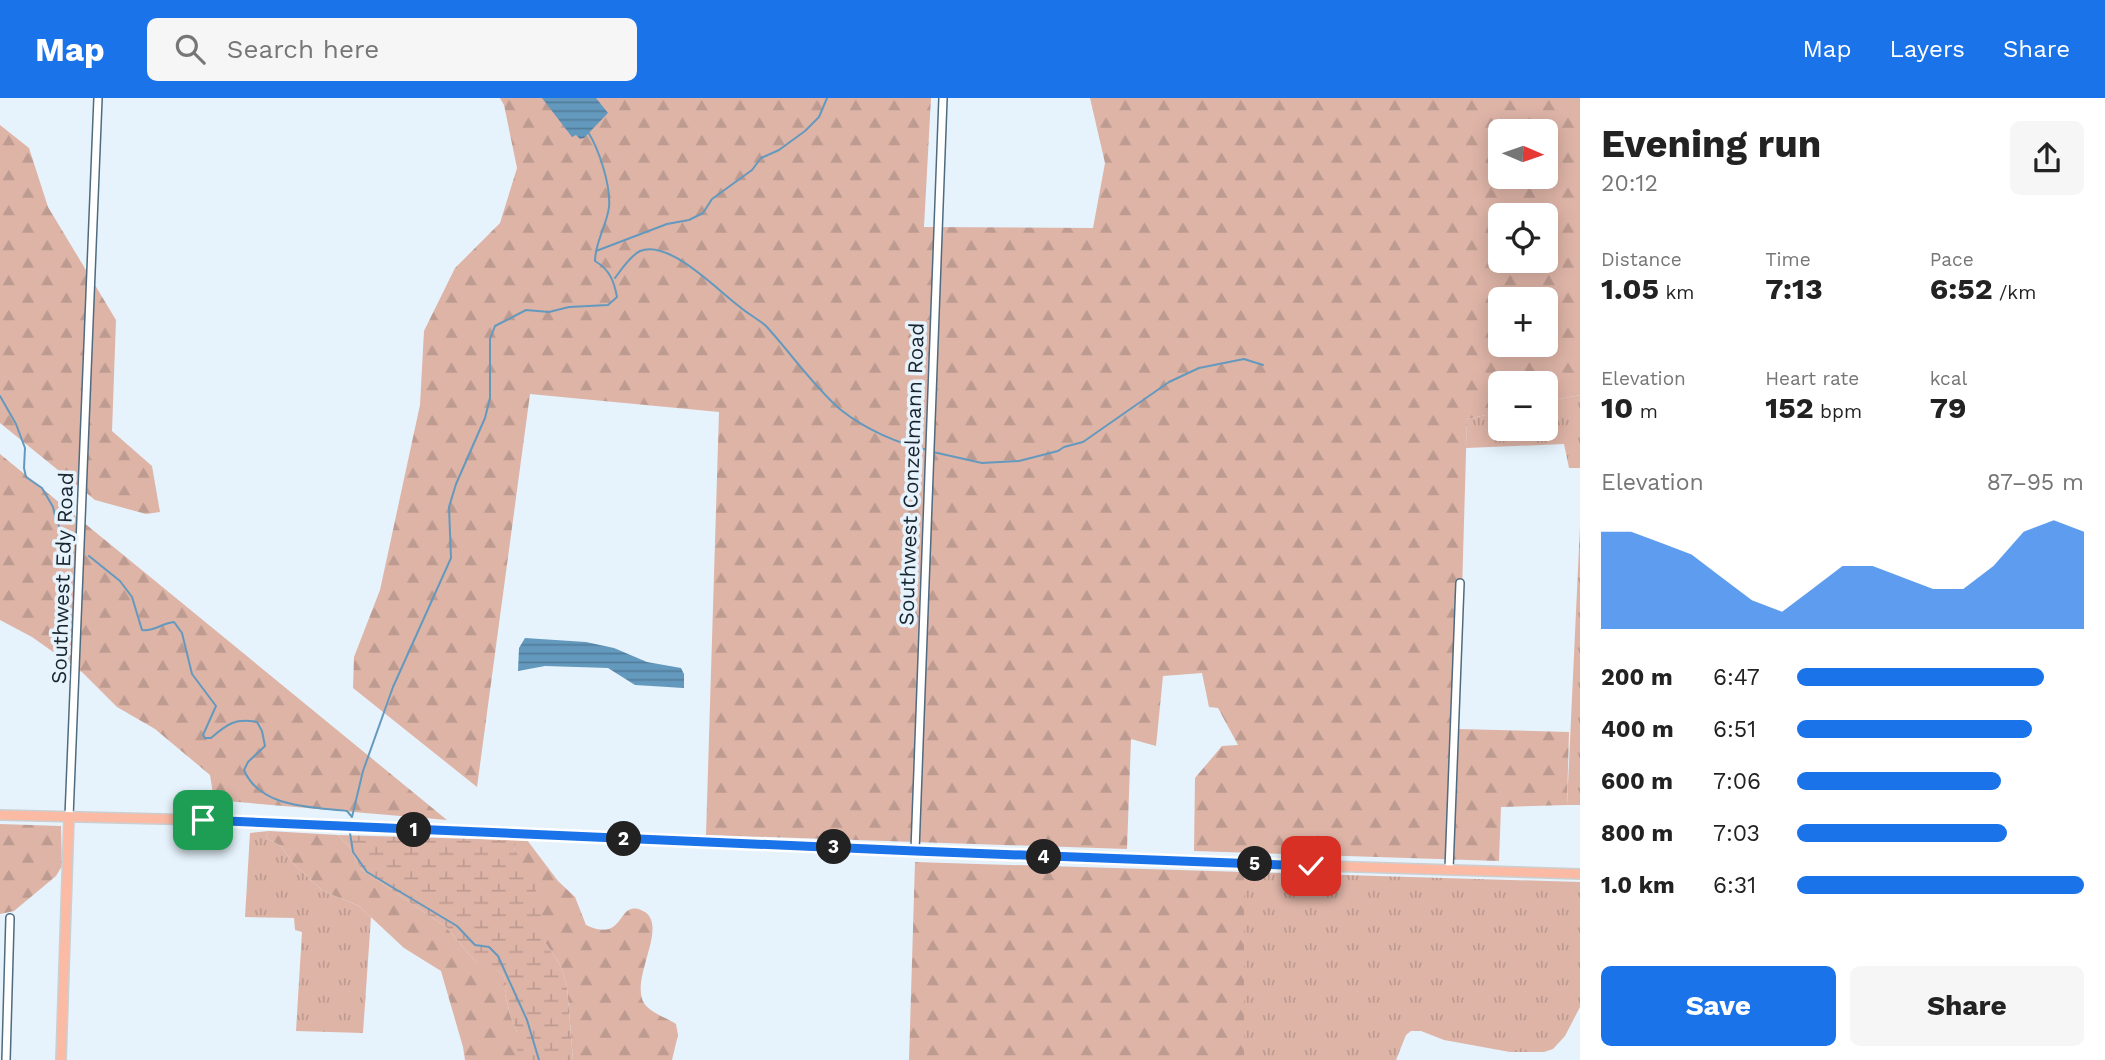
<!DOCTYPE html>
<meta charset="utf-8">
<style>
body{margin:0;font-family:"Work Sans",sans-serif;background:#f6f6f6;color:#222;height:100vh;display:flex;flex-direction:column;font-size:26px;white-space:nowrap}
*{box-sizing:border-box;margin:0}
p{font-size:23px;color:#767676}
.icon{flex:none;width:38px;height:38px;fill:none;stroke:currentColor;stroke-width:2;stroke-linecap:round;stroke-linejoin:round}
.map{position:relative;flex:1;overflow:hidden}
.sheet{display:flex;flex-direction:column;background:#fff;width:525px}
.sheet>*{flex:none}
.needle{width:46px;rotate:92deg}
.tools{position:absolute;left:1488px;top:21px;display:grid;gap:14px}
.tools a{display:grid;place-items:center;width:70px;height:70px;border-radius:10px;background:#fff;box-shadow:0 4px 18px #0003;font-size:35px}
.pin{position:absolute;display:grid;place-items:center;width:60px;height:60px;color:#fff;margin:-30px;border-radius:14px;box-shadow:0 4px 10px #0006}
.km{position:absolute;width:35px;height:35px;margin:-18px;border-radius:50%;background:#222;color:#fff;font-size:19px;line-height:35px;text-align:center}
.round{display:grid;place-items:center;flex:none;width:74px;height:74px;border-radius:10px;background:#f6f6f6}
.overview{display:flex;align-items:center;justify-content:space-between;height:119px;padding:0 21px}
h1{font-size:38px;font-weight:700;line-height:52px}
.figures{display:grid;grid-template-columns:repeat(3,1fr);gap:10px;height:119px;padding:7px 21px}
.figures div{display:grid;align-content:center}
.figures b{font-size:30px;font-weight:700}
.figures small{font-size:19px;font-weight:400}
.figures p{font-size:19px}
.chart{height:196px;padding:14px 21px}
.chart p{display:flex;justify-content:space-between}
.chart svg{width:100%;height:126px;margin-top:7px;fill:#1a73e8;opacity:.7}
.cta{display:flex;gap:14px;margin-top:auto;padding:14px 21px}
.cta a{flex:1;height:80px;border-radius:10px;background:#1a73e8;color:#fff;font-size:28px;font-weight:700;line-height:80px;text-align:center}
.cta a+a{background:#f6f6f6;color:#222}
ul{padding:0 21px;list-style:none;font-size:23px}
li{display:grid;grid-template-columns:112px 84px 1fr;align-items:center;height:52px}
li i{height:18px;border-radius:9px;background:#1a73e8}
header{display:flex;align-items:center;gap:42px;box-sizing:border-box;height:98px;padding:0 35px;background:#1a73e8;color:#fff}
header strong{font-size:33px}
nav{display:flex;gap:38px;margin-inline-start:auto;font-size:24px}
.search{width:490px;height:63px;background:#f6f6f6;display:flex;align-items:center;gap:18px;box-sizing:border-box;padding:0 24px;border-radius:10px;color:#767676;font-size:26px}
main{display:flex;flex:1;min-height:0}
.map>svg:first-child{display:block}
.grass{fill:url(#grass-tufts)}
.forest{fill:url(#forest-firs);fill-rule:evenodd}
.wetland{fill:url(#wetland-marsh)}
.water{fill:url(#water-rules)}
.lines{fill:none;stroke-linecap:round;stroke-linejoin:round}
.stream{stroke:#6499be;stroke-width:2}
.minor-casing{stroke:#4e6b7f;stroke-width:10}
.major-casing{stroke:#cccfd1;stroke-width:12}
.minor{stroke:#fff;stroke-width:7}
.major{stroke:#fbbaa4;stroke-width:9}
.route-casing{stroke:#fff;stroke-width:14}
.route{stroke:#1a73e8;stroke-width:9}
.labels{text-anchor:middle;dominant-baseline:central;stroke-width:7;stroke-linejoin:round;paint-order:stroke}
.street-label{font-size:21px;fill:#19252e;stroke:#e6f3fc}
</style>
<header>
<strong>Map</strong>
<div class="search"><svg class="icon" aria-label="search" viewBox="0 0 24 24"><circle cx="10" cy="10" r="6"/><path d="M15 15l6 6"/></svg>Search here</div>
<nav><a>Map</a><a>Layers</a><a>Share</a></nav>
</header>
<main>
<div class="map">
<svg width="1580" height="962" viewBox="0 0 1580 962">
<defs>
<pattern id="grass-tufts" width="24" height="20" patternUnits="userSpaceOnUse" patternTransform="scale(1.75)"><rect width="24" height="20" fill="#deb4a7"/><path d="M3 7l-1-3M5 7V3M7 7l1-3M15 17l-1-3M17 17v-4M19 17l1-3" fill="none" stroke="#be9b90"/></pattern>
<pattern id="forest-firs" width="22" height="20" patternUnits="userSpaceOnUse" patternTransform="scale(1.75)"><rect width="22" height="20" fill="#deb4a7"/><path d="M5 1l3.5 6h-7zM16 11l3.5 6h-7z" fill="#be9b90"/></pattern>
<pattern id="wetland-marsh" width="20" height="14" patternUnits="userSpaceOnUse" patternTransform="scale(1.75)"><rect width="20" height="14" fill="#deb4a7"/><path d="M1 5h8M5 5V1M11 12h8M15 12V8" fill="none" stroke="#be9b90"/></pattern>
<pattern id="water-rules" width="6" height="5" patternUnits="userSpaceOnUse" patternTransform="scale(1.75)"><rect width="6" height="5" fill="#6499be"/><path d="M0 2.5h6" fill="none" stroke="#527d9b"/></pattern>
</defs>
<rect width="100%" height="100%" fill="#e6f3fc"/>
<g class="grass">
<path d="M1580,297V370H1569L1564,346L1466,350L1467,321L1500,314V331H1545V304Z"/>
<path d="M1580,428V707H1567Z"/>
<path d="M269,733L266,740L281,748L293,765L323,793L359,808L371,819L363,935L296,933L302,834L295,832L294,820L245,819L250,735Z"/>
<path d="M1244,774L1580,784V909L1565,938L1553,951L1544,954H1510L1444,942L1421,933H1411L1406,937L1396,962H1244Z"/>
</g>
<g class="forest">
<path d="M500,0H931L924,129L1093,130L1105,65L1090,0H1580V297L1545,304V285H1500V314L1467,321L1458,631L1569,634L1567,707L1501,709L1499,763L1194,753L1195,680L1222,648L1238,647L1218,610L1209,609L1202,575L1163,578L1156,648L1131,641L1127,751L706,737L719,314L530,296L477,689L353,590L354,559L380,492L420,307L424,233L455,170L500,125L517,70L504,7ZM1500,33H1545V79H1500ZM1500,117H1545V163H1500ZM1500,201H1545V247H1500Z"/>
<path d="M0,27L29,50L48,109L116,222L112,333L152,368L160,414L146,416L95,402L0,325Z"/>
<path d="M0,356L447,722L214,702L210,677L155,631L117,609L83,575L32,539L0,522Z"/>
<path d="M0,726L61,728L62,768L56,778L14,813L0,816Z"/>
<path d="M269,733L338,737L349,748L361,771L446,829L473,861L487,871L496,872L503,876L506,885L505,896L510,917L517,934V962H465L463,949L441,873L404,850L359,808L323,793L293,765L281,748L266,740Z"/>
<path d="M514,742H527L558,783L575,799L586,827C626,846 616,802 641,812C672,824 629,880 644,905C649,914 667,920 676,926L678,937L672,962H573L567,888L560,867L546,846L514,750Z"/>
<path d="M915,764L1244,774V962H909Z"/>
</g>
<path class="wetland" d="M338,737L514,742V751L535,786L546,846L560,867L567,888L573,962H517V934L510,917L505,896L506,885L503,876L496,872H487L473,861L446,829L361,771L349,748Z"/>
<g class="water">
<path d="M542,0H596L608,15L584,40L580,41L576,37L572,39Z"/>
<path d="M525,540L586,544L614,550L647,564L681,570L684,576V590L635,587L608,570L545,568L518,573L519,550Z"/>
</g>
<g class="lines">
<g class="stream">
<path d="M596,153L667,126L689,122L703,115L712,101L752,72L761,60L779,52L805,33L819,19L827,0"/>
<path d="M615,180C621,172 630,158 640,153C670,141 719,194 740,209C748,216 758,221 766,228C790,254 814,289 841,312C865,331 898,346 928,352"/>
<path d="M0,298L16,326L25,350L24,370L26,379L42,390L53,409L56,422L73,456"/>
<path d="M933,354L982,365L1019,363L1058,353L1064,349L1083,344L1169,284L1199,270L1244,261L1263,267"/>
<path d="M89,458L120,483L132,499L142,532C154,534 162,525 174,524L182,535L192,576L216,608L203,637L205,640H211C227,626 235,620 257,624L262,633L265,648L248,664L244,672C260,710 311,709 347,713L352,719L363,673L393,589L451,460L449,409L456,386L485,320L490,300V241L495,228L526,212L549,214L569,209L608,207L617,199C614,183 610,172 595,163C595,144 607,127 609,109C611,88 599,51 588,34"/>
<path d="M350,735L353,754L367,774L457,828L475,847L489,849L498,858L527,922L539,962"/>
</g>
<g class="minor-casing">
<g id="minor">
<path d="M69,719L98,0"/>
<path d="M915,753L943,0"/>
<path d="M1449,772L1460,485"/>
<path d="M6,962L10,820"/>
</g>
</g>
<g class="major-casing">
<g id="major">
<path d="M0,717L203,722L1076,760L1580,776"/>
<path d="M61,962L69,719"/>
</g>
</g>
<use href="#minor" class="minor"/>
<use href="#major" class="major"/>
</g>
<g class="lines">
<g class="route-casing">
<path id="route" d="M203,722L915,753L1311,768"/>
</g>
<use href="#route" class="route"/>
</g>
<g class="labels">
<g class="street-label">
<text transform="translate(911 376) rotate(-88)">Southwest Conzelmann Road</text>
<text transform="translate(62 480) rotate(-88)">Southwest Edy Road</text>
</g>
</g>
</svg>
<div class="tools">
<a><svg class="needle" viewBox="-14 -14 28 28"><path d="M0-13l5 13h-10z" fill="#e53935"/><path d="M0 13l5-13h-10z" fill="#767676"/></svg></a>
<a><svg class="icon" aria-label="locate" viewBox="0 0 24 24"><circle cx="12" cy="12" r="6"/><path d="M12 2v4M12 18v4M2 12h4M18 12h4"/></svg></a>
<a>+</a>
<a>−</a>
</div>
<div class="pin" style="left:203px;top:722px;background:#1e9e55"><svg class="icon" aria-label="arrive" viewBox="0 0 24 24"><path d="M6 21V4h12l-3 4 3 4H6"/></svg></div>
<div class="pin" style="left:1311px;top:768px;background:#d93025"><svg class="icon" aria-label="check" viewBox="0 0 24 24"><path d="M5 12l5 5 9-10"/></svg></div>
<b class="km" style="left:414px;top:732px">1</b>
<b class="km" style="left:624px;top:741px">2</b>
<b class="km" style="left:834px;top:749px">3</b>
<b class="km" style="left:1044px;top:759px">4</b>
<b class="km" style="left:1255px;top:766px">5</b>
</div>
<section class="sheet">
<div class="overview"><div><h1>Evening run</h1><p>20:12</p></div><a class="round"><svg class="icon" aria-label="share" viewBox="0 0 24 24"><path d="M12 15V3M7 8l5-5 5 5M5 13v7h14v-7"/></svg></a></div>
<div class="figures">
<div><p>Distance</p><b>1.05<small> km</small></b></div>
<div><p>Time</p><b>7:13</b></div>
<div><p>Pace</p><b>6:52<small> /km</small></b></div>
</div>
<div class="figures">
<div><p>Elevation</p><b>10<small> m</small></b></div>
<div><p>Heart rate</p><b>152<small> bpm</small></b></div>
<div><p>kcal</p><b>79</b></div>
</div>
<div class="chart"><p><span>Elevation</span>87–95 m</p>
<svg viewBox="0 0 160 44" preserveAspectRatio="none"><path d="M0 44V10L10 10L20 14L30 18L40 26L50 34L60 38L70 30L80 22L90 22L100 26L110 30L120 30L130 22L140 10L150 6L160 10V44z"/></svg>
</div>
<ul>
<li><b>200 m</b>6:47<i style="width:86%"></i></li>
<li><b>400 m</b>6:51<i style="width:82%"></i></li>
<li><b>600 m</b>7:06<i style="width:71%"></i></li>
<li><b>800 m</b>7:03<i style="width:73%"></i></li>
<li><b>1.0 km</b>6:31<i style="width:100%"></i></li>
</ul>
<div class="cta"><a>Save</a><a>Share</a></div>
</section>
</main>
